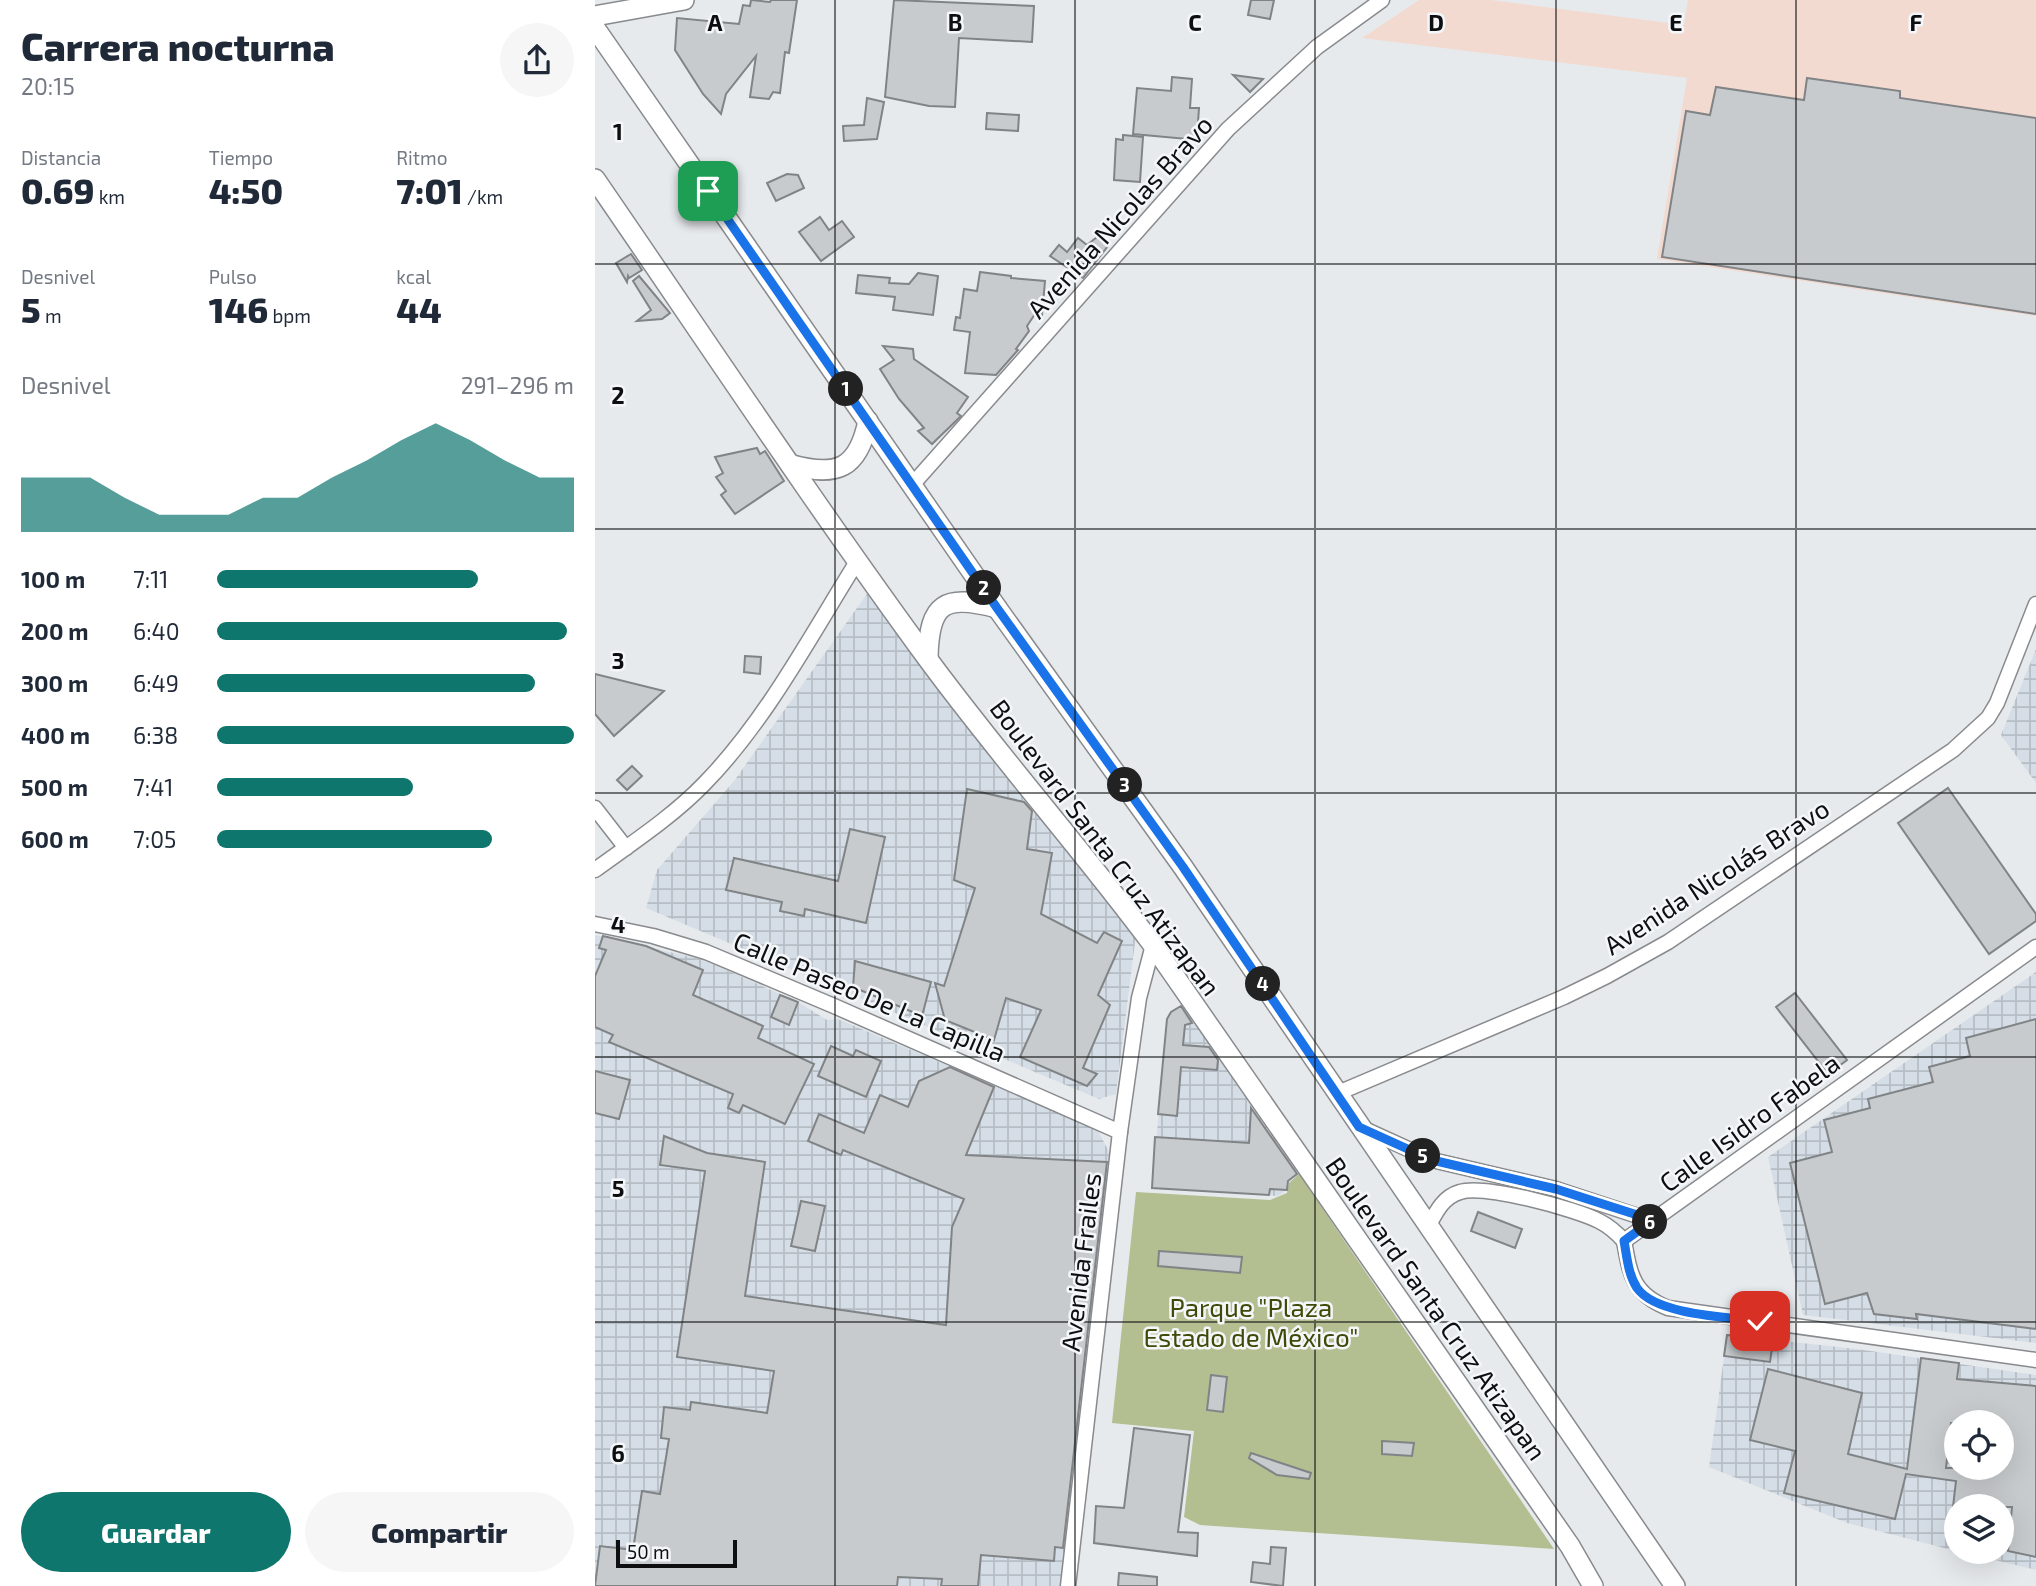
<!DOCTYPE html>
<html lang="es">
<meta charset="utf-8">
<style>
body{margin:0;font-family:"Exo 2",sans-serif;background:#f6f6f7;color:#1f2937;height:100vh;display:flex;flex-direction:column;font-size:26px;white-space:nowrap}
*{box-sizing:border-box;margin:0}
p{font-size:23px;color:#747a83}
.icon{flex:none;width:38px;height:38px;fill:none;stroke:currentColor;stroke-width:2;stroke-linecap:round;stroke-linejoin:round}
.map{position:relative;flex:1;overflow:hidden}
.drawer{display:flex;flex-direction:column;background:#fff;width:595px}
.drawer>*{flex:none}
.buttons{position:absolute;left:1349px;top:1410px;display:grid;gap:14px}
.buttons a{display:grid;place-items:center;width:70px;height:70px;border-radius:50%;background:#fff;box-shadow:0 7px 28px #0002;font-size:35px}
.scale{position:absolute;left:21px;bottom:18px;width:121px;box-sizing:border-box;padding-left:7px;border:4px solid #0d0e0f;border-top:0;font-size:19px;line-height:24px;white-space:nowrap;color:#0d0e0f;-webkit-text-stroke:5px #f4f7fa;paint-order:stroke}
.pin{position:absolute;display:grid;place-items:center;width:60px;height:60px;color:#fff;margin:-30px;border-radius:14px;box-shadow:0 4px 10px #0006}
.km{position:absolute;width:35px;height:35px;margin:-18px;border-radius:50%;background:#222;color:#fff;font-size:19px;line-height:35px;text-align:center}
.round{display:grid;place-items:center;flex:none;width:74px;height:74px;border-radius:37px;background:#f6f6f7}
.headline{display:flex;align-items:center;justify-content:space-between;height:119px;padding:0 21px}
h1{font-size:38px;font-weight:800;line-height:52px}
.metrics{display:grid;grid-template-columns:repeat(3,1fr);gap:10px;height:119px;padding:7px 21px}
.metrics div{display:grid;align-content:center}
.metrics b{font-size:35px;font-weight:800}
.metrics small{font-size:19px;font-weight:400}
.metrics p{font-size:19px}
.chart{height:196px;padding:14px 21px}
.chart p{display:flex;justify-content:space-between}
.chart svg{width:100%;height:126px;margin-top:7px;fill:#0f766e;opacity:.7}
.action{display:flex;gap:14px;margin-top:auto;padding:14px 21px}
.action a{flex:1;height:80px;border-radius:42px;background:#0f766e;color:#fff;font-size:28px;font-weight:800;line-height:80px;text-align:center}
.action a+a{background:#f6f6f7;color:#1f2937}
ul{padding:0 21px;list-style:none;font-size:23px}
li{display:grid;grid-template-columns:112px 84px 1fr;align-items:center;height:52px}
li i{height:18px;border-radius:9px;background:#0f766e}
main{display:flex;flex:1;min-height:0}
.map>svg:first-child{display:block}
.commercial{fill:#f2dad0}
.industrial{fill:url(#industrial-grid);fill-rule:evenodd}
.green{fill:#b3be91}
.building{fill:#c8cbcd;stroke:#818486;stroke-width:2;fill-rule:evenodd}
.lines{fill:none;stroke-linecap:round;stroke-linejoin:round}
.minor-casing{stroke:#888a8d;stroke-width:17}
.secondary-casing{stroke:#888a8d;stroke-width:22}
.minor{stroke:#fff;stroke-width:14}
.secondary{stroke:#fff;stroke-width:19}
.route-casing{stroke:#fff;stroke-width:14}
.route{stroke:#1a73e8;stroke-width:9}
.grid{fill:none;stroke:#0d0e0f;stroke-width:2;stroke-opacity:0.55}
.labels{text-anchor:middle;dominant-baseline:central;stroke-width:5;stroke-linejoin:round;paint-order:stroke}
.street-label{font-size:26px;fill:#0d0e0f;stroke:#f4f7fa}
.park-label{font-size:26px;fill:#3f4a09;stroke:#f4f7fa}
.grid-label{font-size:23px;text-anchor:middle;font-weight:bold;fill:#0d0e0f;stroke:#f4f7fa;stroke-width:5;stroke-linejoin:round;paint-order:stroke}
</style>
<main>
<section class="drawer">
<div class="headline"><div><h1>Carrera nocturna</h1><p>20:15</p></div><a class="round"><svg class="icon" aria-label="share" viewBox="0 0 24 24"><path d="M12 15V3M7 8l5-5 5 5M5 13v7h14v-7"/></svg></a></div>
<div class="metrics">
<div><p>Distancia</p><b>0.69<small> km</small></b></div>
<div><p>Tiempo</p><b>4:50</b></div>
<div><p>Ritmo</p><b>7:01<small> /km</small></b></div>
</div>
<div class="metrics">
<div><p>Desnivel</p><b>5<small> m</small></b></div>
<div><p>Pulso</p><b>146<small> bpm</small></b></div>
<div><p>kcal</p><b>44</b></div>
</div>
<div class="chart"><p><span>Desnivel</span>291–296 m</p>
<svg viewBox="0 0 160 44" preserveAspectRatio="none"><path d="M0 44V25L10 25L20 25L30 32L40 38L50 38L60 38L70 32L80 32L90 25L100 19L110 12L120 6L130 12L140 19L150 25L160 25V44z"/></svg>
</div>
<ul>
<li><b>100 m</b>7:11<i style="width:73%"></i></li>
<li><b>200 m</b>6:40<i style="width:98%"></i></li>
<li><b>300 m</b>6:49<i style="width:89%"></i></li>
<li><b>400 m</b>6:38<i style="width:100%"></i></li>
<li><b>500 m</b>7:41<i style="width:55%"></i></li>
<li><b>600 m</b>7:05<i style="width:77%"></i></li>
</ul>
<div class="action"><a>Guardar</a><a>Compartir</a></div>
</section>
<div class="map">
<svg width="1441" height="1586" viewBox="0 0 1441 1586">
<defs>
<pattern id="industrial-grid" width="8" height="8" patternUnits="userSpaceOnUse" patternTransform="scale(1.75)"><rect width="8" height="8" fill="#d5dee6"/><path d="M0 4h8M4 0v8" fill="none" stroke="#b6bdc4"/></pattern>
</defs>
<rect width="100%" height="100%" fill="#e7eaed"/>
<path class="commercial" d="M824,0H896L1089,25L1093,0H1441V316L1062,259L1092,78L767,38Z"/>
<g class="industrial">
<path d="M274,591L541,934L521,1094L504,1099L51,908L62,870L139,781Z"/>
<path d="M1441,649V783L1406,735Z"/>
<path d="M0,935L109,960L203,1002L232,1020L243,1019L502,1129L520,1163L468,1586H0Z"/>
<path d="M1441,972V1343L1208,1315L1173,1157Z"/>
<path d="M584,1006L591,1007L709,1168L693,1181L692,1190L683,1196L557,1188L572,1019L576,1012Z"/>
<path d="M1132,1335L1262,1349L1441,1375V1570L1367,1552H1407V1507H1362L1361,1551L1252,1523L1114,1467ZM1362,1423H1407V1468H1362Z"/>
</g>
<path class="green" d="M704,1174L959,1549L605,1525L589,1517L599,1431L517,1423L541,1192L675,1200L692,1193L694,1183Z"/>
<g class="building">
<path d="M156,0L175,2L176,0H202L194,53L190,52L185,93L178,92L174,99L155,97L161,56L131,94L126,114L108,94L80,50L82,18L144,24L148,5L155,6Z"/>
<path d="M299,0L439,6L437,42L364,38L360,107L334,106L290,97Z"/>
<path d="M656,0H679L675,19L653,15Z"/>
<path d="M638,75L668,79L655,92Z"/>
<path d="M577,77L597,79L595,108H604L602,137L592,136V139L538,134L542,88L576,91Z"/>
<path d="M1212,78L1305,91V98L1441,118V314L1067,257L1091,111L1115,115L1121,87L1209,100Z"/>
<path d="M272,98L289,102L282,139L249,141L248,126L269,125Z"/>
<path d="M392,113L424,115L423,131L391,129Z"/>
<path d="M528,135L548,137L545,182L519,180L521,139L528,140Z"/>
<path d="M192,174L203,175L209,188L181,201L172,183Z"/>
<path d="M225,217L234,230L247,221L259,237L226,261L204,232Z"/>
<path d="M502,237L513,246L488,278L455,256L464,245L472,252L483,238L492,245Z"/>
<path d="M36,254L47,270L34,278L33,276L32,282L21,263Z"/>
<path d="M385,272L416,276V278L450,281L447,315L440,314L432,326L434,331L421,349L423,350L401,375L370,373L375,332L359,330L361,317L365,318L369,289L382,291Z"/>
<path d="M323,273L343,276L338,315L298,310L300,297L261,293L263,275L295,278L294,283L314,284Z"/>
<path d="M44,276L75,313L67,319L42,321L56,310L38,281Z"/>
<path d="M288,346L318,349L319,359L373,397L362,413L366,416L337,444L323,431L329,428L304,399L285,369L299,360Z"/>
<path d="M162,448L165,454L170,451L189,481L140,514L126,495L131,491L121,477L128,473L120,457Z"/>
<path d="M150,656L166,657L165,674L149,672Z"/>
<path d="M0,674L69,691L19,736L0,714Z"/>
<path d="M37,766L47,776L32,790L22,780Z"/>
<path d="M1353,788L1441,914V921L1394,954L1303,823Z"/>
<path d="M372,789L429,802L437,811L432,849L457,853L446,914L502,943L509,932L527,941L503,995L515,1005L488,1068L502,1074L492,1086L425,1057L446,1010L411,998L399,1040L350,1020L340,983L349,986L380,888L359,880Z"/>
<path d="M255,829L290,837L271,923L210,909L209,916L185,911L187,902L131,890L139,858L243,881Z"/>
<path d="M8,936L51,946L108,970L98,995L168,1026L163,1038L219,1064L190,1124L148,1105L144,1113L133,1108L138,1094L14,1042L18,1035L0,1027V976L11,950L4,948Z"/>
<path d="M260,961L336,982L327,1016L258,987Z"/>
<path d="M1200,993L1252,1060L1233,1074L1181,1007Z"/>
<path d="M185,995L203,1002L194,1025L176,1017Z"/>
<path d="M586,1006L597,1023L590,1025L588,1045L614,1047L623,1060L622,1070L586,1067L582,1116L563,1114L572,1019L576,1012Z"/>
<path d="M1441,1019V1329L1321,1314L1322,1319L1279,1314L1272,1293L1230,1304L1195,1163L1237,1152L1229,1120L1275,1108L1273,1099L1338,1082L1334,1067L1375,1056L1371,1038Z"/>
<path d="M236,1046L258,1056L261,1050L286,1061L271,1097L223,1076Z"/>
<path d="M355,1067L399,1087L371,1155L512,1162L468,1548L460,1547L459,1561L386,1555L383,1586H346L347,1579L303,1577L302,1586H0L5,1546L38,1550L47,1491L65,1494L74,1439L66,1438L69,1407L95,1410L96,1402L172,1413L179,1371L82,1357L110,1171L65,1165L69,1136L112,1153L170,1162L150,1296L351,1325L357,1227L369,1199L248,1150L246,1155L213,1141L224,1114L269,1133L285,1095L313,1107L324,1081Z"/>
<path d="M0,1071L35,1080L24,1119L0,1113Z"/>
<path d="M656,1108L702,1174L693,1181L692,1190L675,1189L674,1195L557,1188L560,1137L654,1143Z"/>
<path d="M206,1201L230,1206L220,1251L196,1246Z"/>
<path d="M883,1212L927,1229L920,1248L876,1231Z"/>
<path d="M564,1251L647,1257L645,1273L563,1266Z"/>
<path d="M1132,1335L1178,1341L1175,1362L1129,1356Z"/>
<path d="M1326,1358L1364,1363L1362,1379L1441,1386V1557L1413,1551L1417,1507H1358L1361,1481L1311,1474L1300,1519L1189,1493L1200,1451L1155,1440L1173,1369L1267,1393L1253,1454L1312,1469ZM1356,1423H1407V1468H1351Z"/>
<path d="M616,1375L632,1377L628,1412L612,1410Z"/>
<path d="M539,1428L595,1435L583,1532L603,1533L602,1556L499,1543L501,1506L529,1508Z"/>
<path d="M787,1441L819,1443L817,1456L787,1454Z"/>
<path d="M656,1453L716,1473L714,1479L682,1475L654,1458Z"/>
<path d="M676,1547L691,1548L688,1586L656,1582L658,1562L675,1564Z"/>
<path d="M524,1573L562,1577V1586H523Z"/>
</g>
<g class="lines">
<g class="minor-casing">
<g id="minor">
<path d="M317,485L633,129L722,47L787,0"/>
<path d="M0,808L31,848"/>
<path d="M0,870C37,843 77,817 109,784C171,721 216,635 263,560"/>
<path d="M0,924L58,936L111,952L239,1006L525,1132"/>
<path d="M743,1093L969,997L1012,976L1073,942L1358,750L1393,718L1402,703L1441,604"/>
<path d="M767,1128L837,1160L961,1189L1058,1221"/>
<path d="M833,1227C841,1212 848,1197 865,1192C889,1184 981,1209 1004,1221C1014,1226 1021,1232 1029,1241"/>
<path d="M1029,1241L1441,947"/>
<path d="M1029,1241C1035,1275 1038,1294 1073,1308L1441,1360"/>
<path d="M473,1586L525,1132L544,998L558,945"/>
</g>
</g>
<g class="secondary-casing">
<g id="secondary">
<path d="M0,16L89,0"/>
<path d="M0,28L402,608L588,867L1080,1586"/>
<path d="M0,179C110,339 217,501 332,658C404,756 485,847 558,945L975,1546L998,1586"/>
<path d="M197,465C242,477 263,469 273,421"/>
<path d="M333,658C334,602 350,594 402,608"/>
</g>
</g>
<use href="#minor" class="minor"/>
<use href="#secondary" class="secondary"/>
</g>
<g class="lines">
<g class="route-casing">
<path id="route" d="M113,191L402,608L588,867L764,1127L837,1160L961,1189L1058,1220L1029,1241C1032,1257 1033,1274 1042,1288C1061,1315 1132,1317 1165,1321"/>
</g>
<use href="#route" class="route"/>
</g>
<path class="grid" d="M240,0V1586M480,0V1586M720,0V1586M961,0V1586M1201,0V1586M0,264H1441M0,529H1441M0,793H1441M0,1057H1441M0,1322H1441"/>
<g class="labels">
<g class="street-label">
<text transform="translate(524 216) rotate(-48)">Avenida Nicolas Bravo</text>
<text transform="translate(511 847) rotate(53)">Boulevard Santa Cruz Atizapan</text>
<text transform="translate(1121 876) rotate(-33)">Avenida Nicolás Bravo</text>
<text transform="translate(275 996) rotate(23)">Calle Paseo De La Capilla</text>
<text transform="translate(1154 1122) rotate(-36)">Calle Isidro Fabela</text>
<text transform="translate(485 1262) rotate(-83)">Avenida Frailes</text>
<text transform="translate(842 1308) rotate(55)">Boulevard Santa Cruz Atizapan</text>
</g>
<g class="park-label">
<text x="656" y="1306">Parque "Plaza<tspan x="656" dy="30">Estado de México"</tspan></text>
</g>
</g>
<g class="grid-label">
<text x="120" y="31">A</text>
<text x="360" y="31">B</text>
<text x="600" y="31">C</text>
<text x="841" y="31">D</text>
<text x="1081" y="31">E</text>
<text x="1321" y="31">F</text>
<text x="23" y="140">1</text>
<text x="23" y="404">2</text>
<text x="23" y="669">3</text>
<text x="23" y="933">4</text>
<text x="23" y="1197">5</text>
<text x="23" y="1462">6</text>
</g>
</svg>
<div class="buttons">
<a><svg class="icon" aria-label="locate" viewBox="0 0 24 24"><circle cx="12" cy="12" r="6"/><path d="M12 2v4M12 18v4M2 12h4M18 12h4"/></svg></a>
<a><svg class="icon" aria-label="layers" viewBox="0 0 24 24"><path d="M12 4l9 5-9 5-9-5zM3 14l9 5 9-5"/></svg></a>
</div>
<div class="scale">50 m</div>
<div class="pin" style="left:113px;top:191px;background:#1e9e55"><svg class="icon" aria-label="arrive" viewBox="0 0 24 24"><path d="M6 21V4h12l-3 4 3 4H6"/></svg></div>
<div class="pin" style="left:1165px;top:1321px;background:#d93025"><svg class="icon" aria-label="check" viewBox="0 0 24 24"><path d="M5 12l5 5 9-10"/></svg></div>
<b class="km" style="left:251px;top:389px">1</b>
<b class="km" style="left:389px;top:588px">2</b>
<b class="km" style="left:530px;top:785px">3</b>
<b class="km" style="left:668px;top:984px">4</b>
<b class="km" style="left:828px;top:1156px">5</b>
<b class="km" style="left:1055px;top:1222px">6</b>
</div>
</main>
